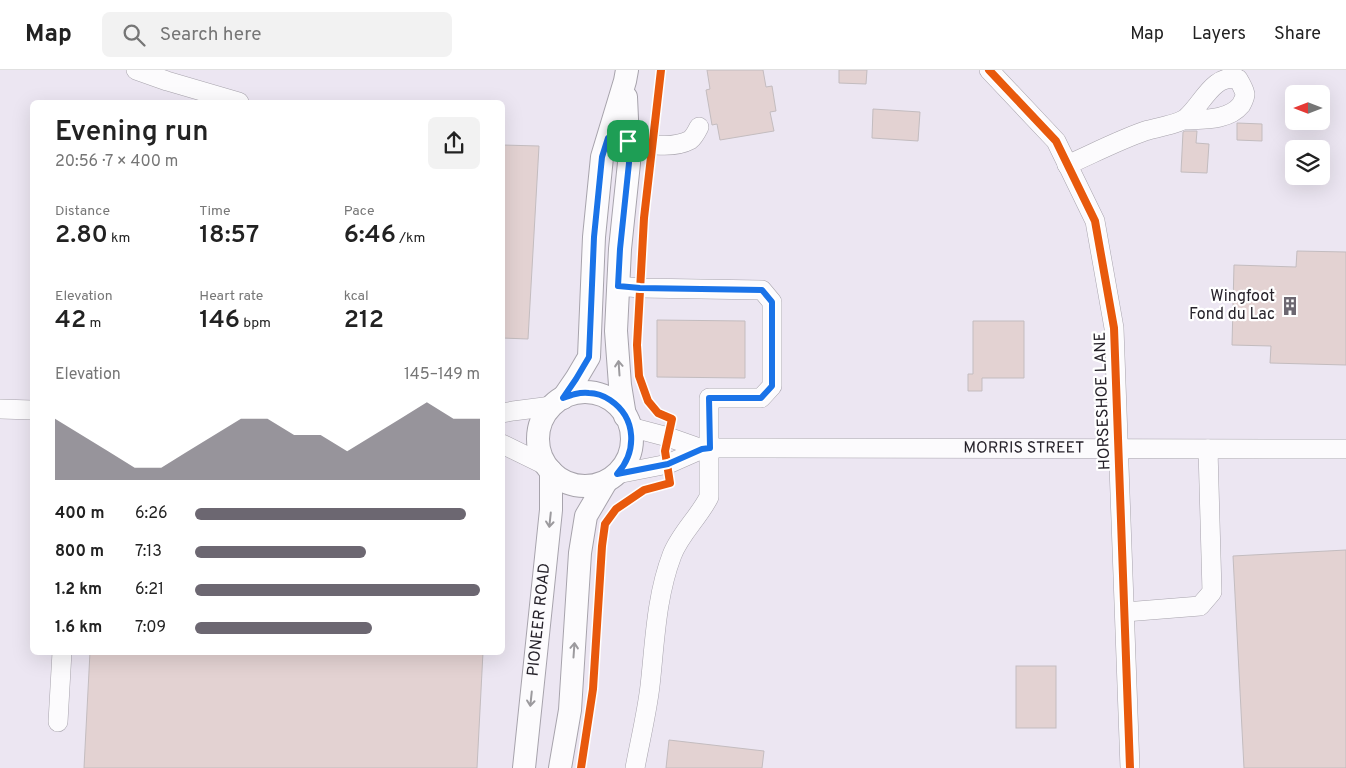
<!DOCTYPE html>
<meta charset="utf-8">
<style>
body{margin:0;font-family:Overpass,sans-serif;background:#f2f2f2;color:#222;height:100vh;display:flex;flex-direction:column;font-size:19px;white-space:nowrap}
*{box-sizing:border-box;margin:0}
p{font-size:16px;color:#767676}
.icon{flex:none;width:28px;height:28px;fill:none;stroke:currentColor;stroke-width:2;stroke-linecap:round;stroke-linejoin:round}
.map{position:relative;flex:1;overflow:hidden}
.details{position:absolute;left:30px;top:30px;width:475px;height:555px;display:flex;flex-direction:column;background:#fff;border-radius:8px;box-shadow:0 5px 20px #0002}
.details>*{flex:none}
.needle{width:32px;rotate:270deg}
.controls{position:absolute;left:1285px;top:15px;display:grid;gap:10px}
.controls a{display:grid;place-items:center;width:45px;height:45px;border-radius:8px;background:#fff;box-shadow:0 5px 20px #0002;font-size:25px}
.pin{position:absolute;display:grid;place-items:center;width:42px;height:42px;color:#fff;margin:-21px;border-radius:10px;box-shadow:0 2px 8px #0006}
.round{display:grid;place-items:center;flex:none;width:52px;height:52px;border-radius:8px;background:#f2f2f2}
.headline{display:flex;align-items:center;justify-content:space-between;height:85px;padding:0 25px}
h1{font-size:28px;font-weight:600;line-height:38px}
.figures{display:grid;grid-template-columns:repeat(3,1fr);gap:8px;height:85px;padding:5px 25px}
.figures div{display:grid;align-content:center}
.figures b{font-size:25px;font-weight:600}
.figures small{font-size:14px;font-weight:400}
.figures p{font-size:14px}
.chart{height:140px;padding:10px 25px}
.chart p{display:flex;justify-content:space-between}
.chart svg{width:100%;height:90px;margin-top:5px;fill:#6c6771;opacity:.7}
ul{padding:0 25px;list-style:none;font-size:16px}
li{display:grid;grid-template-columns:80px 60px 1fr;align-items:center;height:38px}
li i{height:12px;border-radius:6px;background:#6c6771}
header{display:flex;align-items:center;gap:30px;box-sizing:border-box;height:70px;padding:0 25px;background:#fff;border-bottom:1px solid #e0e0e0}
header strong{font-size:24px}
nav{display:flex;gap:28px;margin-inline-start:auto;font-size:18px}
.search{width:350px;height:45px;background:#f2f2f2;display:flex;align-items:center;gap:12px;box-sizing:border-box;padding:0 18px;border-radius:8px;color:#767676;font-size:19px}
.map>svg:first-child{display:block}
.building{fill:#e3d2d2;stroke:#c3bcbf}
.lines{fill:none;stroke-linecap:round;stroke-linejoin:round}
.minor-casing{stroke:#a7a3ac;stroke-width:20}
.major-casing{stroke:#a7a3ac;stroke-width:24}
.minor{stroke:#fcfbfd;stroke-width:19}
.major{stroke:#fcfbfd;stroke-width:22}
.cycleway-casing{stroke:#fff;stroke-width:11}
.cycleway{stroke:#e8590c;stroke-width:8}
.oneway{stroke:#9c9a9e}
.route-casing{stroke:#fff;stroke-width:10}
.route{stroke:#1a73e8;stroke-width:6}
.labels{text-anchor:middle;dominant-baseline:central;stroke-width:4.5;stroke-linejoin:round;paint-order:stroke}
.poi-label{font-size:16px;fill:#27232b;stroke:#fff;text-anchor:end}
.street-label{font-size:16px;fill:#27232b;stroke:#fff}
</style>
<header>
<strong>Map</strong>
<div class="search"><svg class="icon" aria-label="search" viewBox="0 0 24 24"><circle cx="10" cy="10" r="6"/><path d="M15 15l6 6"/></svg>Search here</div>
<nav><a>Map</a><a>Layers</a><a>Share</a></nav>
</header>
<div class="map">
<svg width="1346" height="698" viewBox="0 0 1346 698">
<rect width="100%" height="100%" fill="#ece6f2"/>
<g class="building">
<path d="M707,0H763L766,17L772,16L776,41L770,42L774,61L720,70L717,54L712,55L706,20L710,19Z"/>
<path d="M839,0H867L866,14L839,13Z"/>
<path d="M873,39L920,42L918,71L872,68Z"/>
<path d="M1237,53L1262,54V71L1237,70Z"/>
<path d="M1185,61H1197L1196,73L1209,74L1207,103L1181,102L1183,62Z"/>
<path d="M502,75L539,76L528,269L502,268Z"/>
<path d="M1297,181L1346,182V295L1270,293L1271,276L1232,275L1234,195L1296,197Z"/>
<path d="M657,250L745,251V308L657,307Z"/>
<path d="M973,251H1024V308H982V321H968V304H973Z"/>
<path d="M1346,480V698H1244L1233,486Z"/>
<path d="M90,582H483L477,698H84Z"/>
<rect x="1016" y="596" width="40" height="62"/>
<path d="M669,670L764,681L762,698H666Z"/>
</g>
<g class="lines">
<g class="minor-casing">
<g id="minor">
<path d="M136,0L167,11L239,32"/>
<path d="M989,0L1056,71L1095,151L1114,258L1130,698"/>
<path d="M616,69C637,72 670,81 690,70C694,67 697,61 699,57"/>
<path d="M1067,95C1092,84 1119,70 1145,61C1155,58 1179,54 1186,48C1202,35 1213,3 1238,9C1241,14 1244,19 1245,24C1245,28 1243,31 1241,35C1228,51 1203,49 1185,50"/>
<path d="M618,216L640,218L762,220L772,232V316L761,328H709V427C699,447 680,464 672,485C656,527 655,571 650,616C647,642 640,671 635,698"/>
<path d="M0,339L32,340"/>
<path d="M502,343L513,341L552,336"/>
<path d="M630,357L668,367L702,379"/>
<path d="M502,374L545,395"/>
<path id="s1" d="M617,404L668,394L702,379L710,378L1346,379"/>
<path d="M1125,542L1200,536L1212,522L1208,379"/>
<path d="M58,652L62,582"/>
</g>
</g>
<g class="major-casing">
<g id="major">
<circle cx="585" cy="369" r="47"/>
<path d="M563,328L576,309L589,287L594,167L602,87L625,11L627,0"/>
<path d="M625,346L620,315L616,261L620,179L629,93L626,27"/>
<path id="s2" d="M524,698L551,440V401"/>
<path d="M560,698L570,640L580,483L586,446L606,412"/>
</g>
</g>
<use href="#minor" class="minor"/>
<use href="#major" class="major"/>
<g class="cycleway-casing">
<g id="cycleway">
<path d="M989,0L1056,71L1095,151L1114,258L1130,698"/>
<path d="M581,698L593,619L602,476L605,454L616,439L644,420L670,413L665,381L672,349L658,343L648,331L639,306L637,275L644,148L661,0"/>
</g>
</g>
<use href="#cycleway" class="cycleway"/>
</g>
<defs><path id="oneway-shaft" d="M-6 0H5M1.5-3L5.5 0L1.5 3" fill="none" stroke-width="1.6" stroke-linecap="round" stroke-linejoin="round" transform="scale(1.25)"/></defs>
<g class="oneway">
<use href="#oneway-shaft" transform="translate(619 298) rotate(-94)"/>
<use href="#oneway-shaft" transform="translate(550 450) rotate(96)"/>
<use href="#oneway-shaft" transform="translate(574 580) rotate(-86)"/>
<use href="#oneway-shaft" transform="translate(531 629) rotate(96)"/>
</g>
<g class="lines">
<g class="route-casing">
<path id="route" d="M608,68L628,71L629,93L620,179L618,216L640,218L762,220L772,232V316L761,328H709L710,378L702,379L668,394L617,404C637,382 637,348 610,330C604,326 596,323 589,323C579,322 571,325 563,328L576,309L589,287L594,167L602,87Z"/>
</g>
<use href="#route" class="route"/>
</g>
<defs>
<g id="building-bare" transform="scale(1.5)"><path d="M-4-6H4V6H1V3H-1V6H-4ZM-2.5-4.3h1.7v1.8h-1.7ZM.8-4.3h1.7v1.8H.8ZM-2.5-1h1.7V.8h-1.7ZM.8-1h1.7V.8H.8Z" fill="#6c6771" stroke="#fff" stroke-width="2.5" paint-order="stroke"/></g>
</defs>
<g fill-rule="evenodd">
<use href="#building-bare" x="1290" y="236"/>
</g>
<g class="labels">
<g class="poi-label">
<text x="1275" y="227">Wingfoot<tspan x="1275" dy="18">Fond du Lac</tspan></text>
</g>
<g class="street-label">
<text transform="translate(1103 331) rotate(-92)">HORSESHOE LANE</text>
<text stroke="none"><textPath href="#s1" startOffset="411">MORRIS STREET</textPath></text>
<text stroke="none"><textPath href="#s2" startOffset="149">PIONEER ROAD</textPath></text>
</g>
</g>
</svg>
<div class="controls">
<a><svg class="needle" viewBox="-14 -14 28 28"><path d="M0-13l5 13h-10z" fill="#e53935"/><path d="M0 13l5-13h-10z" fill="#767676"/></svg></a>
<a><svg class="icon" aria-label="layers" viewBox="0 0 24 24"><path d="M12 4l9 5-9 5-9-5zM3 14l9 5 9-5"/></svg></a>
</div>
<div class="pin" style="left:628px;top:71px;background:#1e9e55"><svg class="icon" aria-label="arrive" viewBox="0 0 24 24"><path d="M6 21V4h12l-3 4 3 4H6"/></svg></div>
<section class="details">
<div class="headline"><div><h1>Evening run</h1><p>20:56 · 7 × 400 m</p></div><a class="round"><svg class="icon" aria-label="share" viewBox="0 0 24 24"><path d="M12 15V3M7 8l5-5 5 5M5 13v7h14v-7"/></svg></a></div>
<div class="figures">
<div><p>Distance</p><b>2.80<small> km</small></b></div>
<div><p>Time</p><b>18:57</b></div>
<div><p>Pace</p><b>6:46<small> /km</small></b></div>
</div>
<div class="figures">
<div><p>Elevation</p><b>42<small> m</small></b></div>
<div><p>Heart rate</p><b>146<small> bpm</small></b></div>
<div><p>kcal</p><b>212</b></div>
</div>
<div class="chart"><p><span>Elevation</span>145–149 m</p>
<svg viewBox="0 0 160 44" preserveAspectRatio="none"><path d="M0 44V14L10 22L20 30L30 38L40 38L50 30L60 22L70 14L80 14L90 22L100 22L110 30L120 22L130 14L140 6L150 14L160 14V44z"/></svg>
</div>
<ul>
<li><b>400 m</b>6:26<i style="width:95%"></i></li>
<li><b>800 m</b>7:13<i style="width:60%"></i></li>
<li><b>1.2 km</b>6:21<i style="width:100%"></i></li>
<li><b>1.6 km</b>7:09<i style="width:62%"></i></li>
</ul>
</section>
</div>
